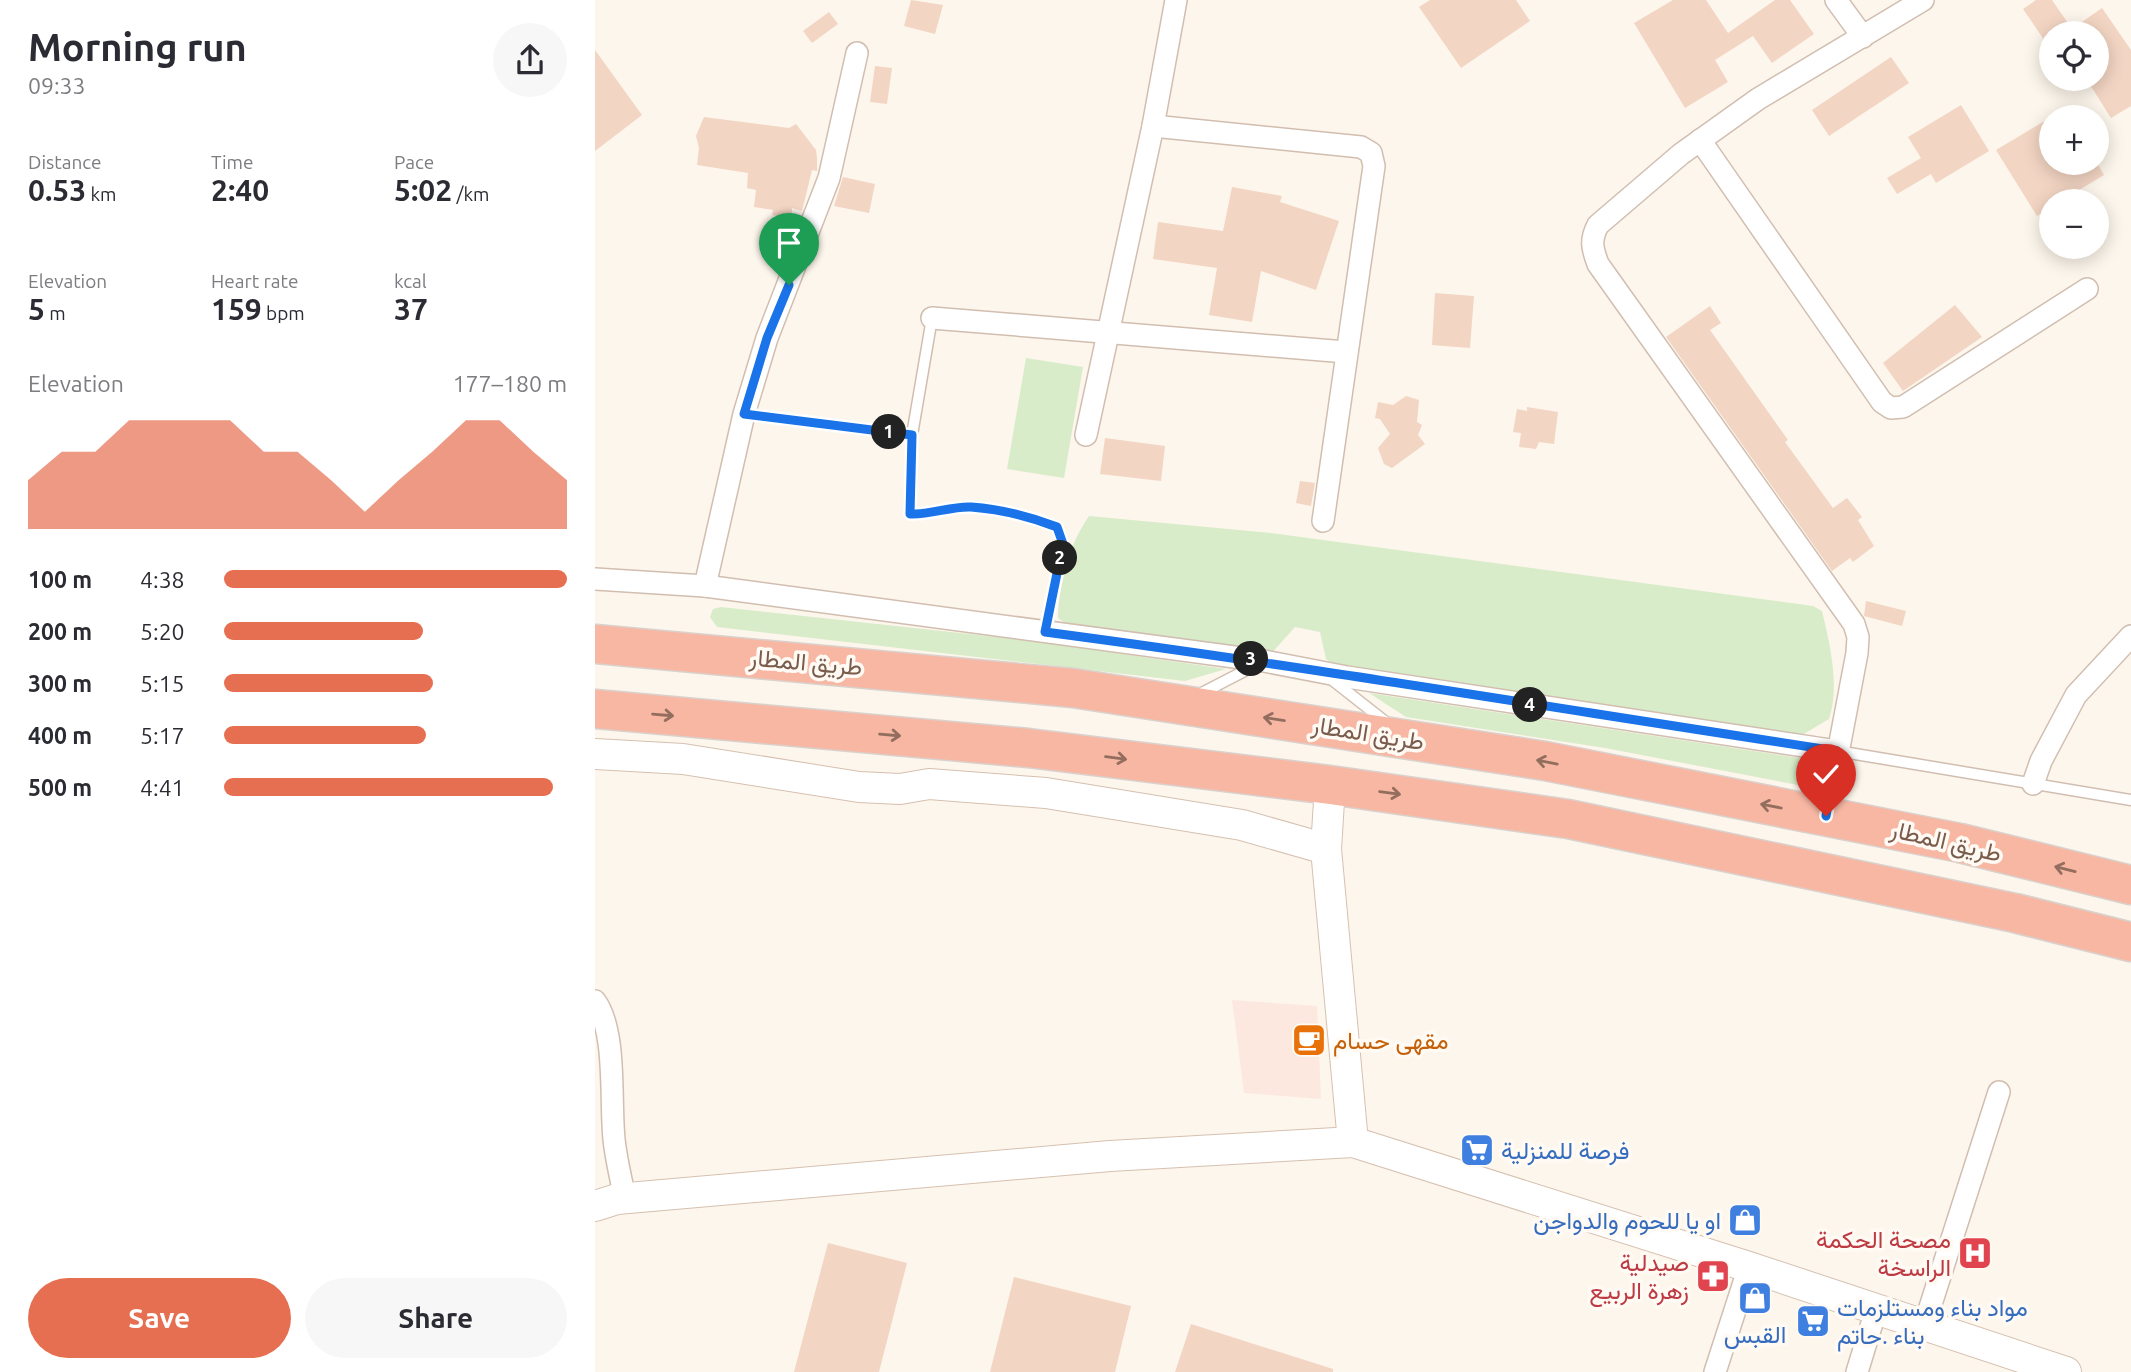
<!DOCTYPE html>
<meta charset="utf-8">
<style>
body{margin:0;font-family:Ubuntu,Vazirmatn,sans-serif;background:#f7f7f7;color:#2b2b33;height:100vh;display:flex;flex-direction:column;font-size:26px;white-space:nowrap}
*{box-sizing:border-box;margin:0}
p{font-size:23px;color:#7c7c81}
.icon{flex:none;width:38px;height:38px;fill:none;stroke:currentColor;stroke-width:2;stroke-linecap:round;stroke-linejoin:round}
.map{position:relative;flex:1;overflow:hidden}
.sheet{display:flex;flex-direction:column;background:#fff;width:595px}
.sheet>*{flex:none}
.controls{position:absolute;left:1444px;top:21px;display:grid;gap:14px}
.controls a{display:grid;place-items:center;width:70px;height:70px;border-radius:50%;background:#fff;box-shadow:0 4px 18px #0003;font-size:35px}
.pin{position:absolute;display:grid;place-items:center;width:60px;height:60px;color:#fff;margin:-72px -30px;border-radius:50% 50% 50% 0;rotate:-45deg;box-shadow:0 0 7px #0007}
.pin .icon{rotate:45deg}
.km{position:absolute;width:35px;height:35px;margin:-18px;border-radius:50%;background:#222;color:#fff;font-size:19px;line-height:35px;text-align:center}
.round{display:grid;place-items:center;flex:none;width:74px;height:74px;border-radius:37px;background:#f7f7f7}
.head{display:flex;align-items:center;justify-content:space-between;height:119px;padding:0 28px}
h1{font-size:38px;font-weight:600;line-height:52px}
.stats{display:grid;grid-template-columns:repeat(3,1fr);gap:10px;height:119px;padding:7px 28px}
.stats div{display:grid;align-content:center}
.stats b{font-size:30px;font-weight:600}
.stats small{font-size:19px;font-weight:400}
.stats p{font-size:19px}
.chart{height:196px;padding:14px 28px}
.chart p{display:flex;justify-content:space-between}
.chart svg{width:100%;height:126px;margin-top:7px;fill:#e76f51;opacity:.7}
.cta{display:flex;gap:14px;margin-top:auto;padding:14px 28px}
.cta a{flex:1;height:80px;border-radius:42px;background:#e76f51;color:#fff;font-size:28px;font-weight:600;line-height:80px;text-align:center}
.cta a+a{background:#f7f7f7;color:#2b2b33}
ul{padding:0 28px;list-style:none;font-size:23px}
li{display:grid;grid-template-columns:112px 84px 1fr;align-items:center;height:52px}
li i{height:18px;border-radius:9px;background:#e76f51}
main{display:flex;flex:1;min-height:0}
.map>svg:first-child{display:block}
.commercial{fill:#fde8e0}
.green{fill:#d8ecc9}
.building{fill:#f3d5c3}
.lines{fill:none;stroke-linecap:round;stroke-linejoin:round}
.lane-casing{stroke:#d1beb0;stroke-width:13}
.street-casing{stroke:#d1beb0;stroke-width:24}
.secondary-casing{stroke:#d6c0b0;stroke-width:32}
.highway-casing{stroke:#dad1cd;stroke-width:41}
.lane{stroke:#fff;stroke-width:10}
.street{stroke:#fff;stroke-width:21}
.secondary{stroke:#fff;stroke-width:30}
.highway{stroke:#f7b7a3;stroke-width:38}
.oneway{stroke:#936e5e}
.route-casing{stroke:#fff;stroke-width:14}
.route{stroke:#1a73e8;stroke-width:9}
.labels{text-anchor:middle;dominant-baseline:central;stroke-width:7;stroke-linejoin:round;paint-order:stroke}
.street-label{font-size:24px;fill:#7a5c4d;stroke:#fffaf3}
.food-label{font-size:24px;fill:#c56008;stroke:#fffaf3;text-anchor:start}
.shop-label{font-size:24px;fill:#366cbe;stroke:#fffaf3;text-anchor:start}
.health-label{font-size:24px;fill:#be3a42;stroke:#fffaf3;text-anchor:end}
</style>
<main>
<section class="sheet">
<div class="head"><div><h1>Morning run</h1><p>09:33</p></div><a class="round"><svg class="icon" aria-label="share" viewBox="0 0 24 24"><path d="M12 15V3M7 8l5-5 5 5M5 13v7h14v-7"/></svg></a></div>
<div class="stats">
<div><p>Distance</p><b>0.53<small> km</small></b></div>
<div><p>Time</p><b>2:40</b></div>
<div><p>Pace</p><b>5:02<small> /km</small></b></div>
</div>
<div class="stats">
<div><p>Elevation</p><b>5<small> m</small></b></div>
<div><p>Heart rate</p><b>159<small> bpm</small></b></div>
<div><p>kcal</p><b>37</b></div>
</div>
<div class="chart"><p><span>Elevation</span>177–180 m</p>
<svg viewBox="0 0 160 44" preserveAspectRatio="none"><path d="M0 44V27L10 17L20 17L30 6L40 6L50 6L60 6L70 17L80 17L90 27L100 38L110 27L120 17L130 6L140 6L150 17L160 27V44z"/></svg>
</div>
<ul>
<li><b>100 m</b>4:38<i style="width:100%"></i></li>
<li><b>200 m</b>5:20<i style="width:58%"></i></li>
<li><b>300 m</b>5:15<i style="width:61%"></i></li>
<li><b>400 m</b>5:17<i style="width:59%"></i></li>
<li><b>500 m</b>4:41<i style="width:96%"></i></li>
</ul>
<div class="cta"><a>Save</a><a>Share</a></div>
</section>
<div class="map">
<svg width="1536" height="1372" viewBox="0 0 1536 1372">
<rect width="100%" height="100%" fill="#fdf6ec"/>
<path class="commercial" d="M637,1000L722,1006L726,1099L649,1093Z"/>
<g class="green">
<path d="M431,358L488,367L469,478L412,469Z"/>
<path d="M494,516L676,533L1218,606L1227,611C1235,644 1245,687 1234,719L1202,738L741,666L731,659L725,632L700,627L675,655L469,622L463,618C464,582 474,545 494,516Z"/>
<path d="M126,607L438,641L631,669L590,681L122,627L115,617L118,609Z"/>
<path d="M774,693L1212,759L1220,775L1211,786L1203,785L1010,748L811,717Z"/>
</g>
<g class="building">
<path d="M316,0L348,5L340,34L309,26Z"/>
<path d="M835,0H921L935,21L866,68L824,7Z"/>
<path d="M1078,0H1111L1133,33L1180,0H1195L1219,34L1177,63L1158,36L1120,60L1133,82L1090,108L1039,23Z"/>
<path d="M1441,0H1457L1477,29L1507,8L1536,50V106L1516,118L1492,80L1502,79V33H1456V50L1428,9Z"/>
<path d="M234,12L243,24L217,43L208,31Z"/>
<path d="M0,50L47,115L0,151Z"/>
<path d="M1296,57L1314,83L1234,136L1217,110Z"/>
<path d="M280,66L297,68L292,104L275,102Z"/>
<path d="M1366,105L1394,151L1341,183L1336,174L1302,194L1292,178L1326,158L1313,137Z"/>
<path d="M109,117L194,128L201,124L221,150L222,158V171L217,170L207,211L197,208V218L177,215L178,210L159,207L161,190L152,188L153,173L102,165L104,148L101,136Z"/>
<path d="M1456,117V163H1502L1509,175L1466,201H1456V207L1442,216L1401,150Z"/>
<path d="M248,177L280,184L274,213L239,206Z"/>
<path d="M637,187L687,196L685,202L744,221L721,290L666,271L657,322L614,315L622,268L558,259L563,222L628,231Z"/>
<path d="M840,293L879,296L875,348L837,345Z"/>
<path d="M1360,305L1387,337L1308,391L1288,363Z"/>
<path d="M1115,306L1126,323L1115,330L1193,440L1190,442L1238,508L1252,498L1267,517L1263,520L1279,546L1258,562L1255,558L1237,571L1071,337Z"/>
<path d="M811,396L824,400L822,422L827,425L823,435L830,444L797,468L789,464L783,448L795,434L785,419L780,418L783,402L798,405Z"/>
<path d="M932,407L963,412L959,444L944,442L941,449L924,447L926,433L918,432L922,409L932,411Z"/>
<path d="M510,438L570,446L566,481L505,474Z"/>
<path d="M705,481L720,483L716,506L701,503Z"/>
<path d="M1271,601L1311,611L1307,626L1269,616Z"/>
<path d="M233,1243L312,1263L284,1372H199Z"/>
<path d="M419,1277L536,1306L520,1372H395Z"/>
<path d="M596,1324L738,1369V1372H580Z"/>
</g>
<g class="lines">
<g class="lane-casing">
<g id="lane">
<path d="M337,318L317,435L315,514C336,515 356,506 376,507C403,509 436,517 462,527L468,544L450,632"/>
<path d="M149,414L317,435"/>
<path d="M736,679L792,723"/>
<path d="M603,695L663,664"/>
<path d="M1242,751L1536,800"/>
</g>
</g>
<g class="street-casing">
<g id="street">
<path d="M1241,0L1268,37"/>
<path d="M558,126L766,147L776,153L779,166L728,521"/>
<path d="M1105,140L1287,402L1296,408L1308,407L1492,289"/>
<path d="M337,318L751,352"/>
<path d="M491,435L558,126L581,0"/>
<path d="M0,579L110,586L669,661L752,677L1242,751"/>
<path d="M110,586L149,414L172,338L234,178L262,53"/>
<path d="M1438,784L1446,761L1481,695L1536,636"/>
<path d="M1231,816L1262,653L1263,637L1259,624L1003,264C997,248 995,240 1003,225L1086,154L1163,99L1328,0"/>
<path d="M0,1001C22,1031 15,1101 19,1139C21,1159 26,1179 30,1198"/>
<path d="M1329,1326L1404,1092"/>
<path d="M1120,1372L1154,1267"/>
<path d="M1262,1372L1281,1310"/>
</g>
</g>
<g class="secondary-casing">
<g id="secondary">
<path d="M0,754L88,759L264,787L305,789L334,784L451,793L647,825L731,849"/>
<path d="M735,785L731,849L758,1142"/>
<path d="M0,1206L22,1199L515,1156L758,1142L1154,1267L1471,1372"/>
</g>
</g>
<g class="highway-casing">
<g id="highway">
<path d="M0,644L478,688L950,761L1365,843L1536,885"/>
<path d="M0,709L433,748L735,785L973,819L1420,913L1536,942"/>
</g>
</g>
<use href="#lane" class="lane"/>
<use href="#street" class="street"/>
<use href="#secondary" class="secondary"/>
<use href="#highway" class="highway"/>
</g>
<defs><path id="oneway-shaft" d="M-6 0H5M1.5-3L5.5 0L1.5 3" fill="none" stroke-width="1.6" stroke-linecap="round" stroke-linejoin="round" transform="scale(1.75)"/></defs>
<g class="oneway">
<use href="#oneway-shaft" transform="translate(68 715) rotate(5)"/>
<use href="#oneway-shaft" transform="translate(679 719) rotate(-171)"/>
<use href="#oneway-shaft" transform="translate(295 735) rotate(5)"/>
<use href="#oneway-shaft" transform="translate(521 758) rotate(7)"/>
<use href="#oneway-shaft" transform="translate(952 762) rotate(-169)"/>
<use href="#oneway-shaft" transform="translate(795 793) rotate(8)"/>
<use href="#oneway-shaft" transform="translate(1176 806) rotate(-169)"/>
<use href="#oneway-shaft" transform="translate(1470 869) rotate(-166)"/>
</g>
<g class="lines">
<g class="route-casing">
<path id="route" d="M194,285L172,338L149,414L317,435L315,514C336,515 356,506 376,507C403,509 436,517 462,527L468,544L450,632C715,667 978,711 1242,751L1231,816"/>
</g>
<use href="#route" class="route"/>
</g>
<defs>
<g id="cafe-square" transform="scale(1.75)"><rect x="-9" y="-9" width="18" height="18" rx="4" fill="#e8710a" stroke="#fffaf3"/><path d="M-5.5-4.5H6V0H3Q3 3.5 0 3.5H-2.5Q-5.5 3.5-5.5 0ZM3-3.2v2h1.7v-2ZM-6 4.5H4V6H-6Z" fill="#fff"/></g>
<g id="supermarket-square" transform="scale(1.75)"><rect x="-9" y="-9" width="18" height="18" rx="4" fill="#3f7fe0" stroke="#fffaf3"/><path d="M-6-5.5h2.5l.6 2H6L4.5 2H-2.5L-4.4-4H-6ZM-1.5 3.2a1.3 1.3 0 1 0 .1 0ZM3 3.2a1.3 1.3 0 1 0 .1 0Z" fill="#fff"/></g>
<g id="shop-square" transform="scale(1.75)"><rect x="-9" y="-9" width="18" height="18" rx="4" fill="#3f7fe0" stroke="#fffaf3"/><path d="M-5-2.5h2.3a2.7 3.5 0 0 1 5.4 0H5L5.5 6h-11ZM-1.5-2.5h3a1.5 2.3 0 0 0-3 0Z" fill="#fff"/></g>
<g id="hospital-square" transform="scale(1.75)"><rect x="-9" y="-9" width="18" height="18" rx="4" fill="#e0444e" stroke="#fffaf3"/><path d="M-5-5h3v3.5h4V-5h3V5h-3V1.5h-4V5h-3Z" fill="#fff"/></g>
<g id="pharmacy-square" transform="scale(1.75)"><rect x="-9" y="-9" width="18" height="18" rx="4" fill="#e0444e" stroke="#fffaf3"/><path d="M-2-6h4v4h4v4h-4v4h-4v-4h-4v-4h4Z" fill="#fff"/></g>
</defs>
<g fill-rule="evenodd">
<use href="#cafe-square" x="714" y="1040"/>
<use href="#supermarket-square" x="882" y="1150"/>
<use href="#shop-square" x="1150" y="1220"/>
<use href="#hospital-square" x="1380" y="1253"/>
<use href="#pharmacy-square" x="1118" y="1276"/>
<use href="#shop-square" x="1160" y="1298"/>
<use href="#supermarket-square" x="1218" y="1321"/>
</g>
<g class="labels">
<g class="street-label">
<text transform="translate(211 662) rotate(5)">طريق المطار</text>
<text transform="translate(773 733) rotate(9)">طريق المطار</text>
<text transform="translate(1351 841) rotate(13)">طريق المطار</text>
</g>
<g class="food-label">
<text x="738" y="1040">مقهى حسام</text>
</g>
<g class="shop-label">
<text x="906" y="1150">فرصة للمنزلية</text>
<text x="1126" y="1220" text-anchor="end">او يا للحوم والدواجن</text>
<text x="1242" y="1307">مواد بناء ومستلزمات<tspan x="1242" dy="28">بناء .حاتم</tspan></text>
<text x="1160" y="1334" text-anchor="middle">القبس</text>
</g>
<g class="health-label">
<text x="1356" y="1239">مصحة الحكمة<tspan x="1356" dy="28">الراسخة</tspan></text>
<text x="1094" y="1262">صيدلية<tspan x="1094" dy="28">زهرة الربيع</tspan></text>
</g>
</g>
</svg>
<div class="controls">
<a><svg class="icon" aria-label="locate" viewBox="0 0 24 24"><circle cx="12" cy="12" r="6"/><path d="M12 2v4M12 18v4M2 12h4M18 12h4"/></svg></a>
<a>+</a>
<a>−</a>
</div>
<div class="pin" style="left:194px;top:285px;background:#1e9e55"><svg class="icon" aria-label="arrive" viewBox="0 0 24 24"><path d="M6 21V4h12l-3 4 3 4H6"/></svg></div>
<div class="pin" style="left:1231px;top:816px;background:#d93025"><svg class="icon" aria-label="check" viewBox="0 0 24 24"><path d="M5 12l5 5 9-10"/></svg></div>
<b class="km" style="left:294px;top:432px">1</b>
<b class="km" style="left:465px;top:558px">2</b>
<b class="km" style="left:656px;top:659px">3</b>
<b class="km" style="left:935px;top:705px">4</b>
</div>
</main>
